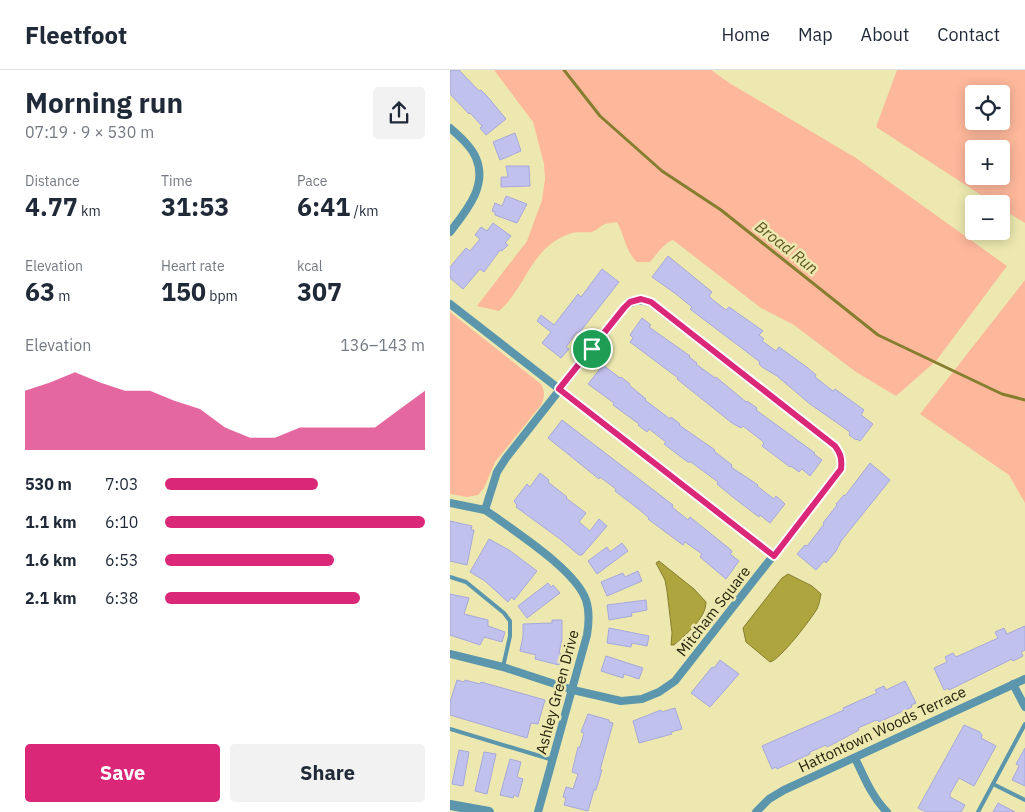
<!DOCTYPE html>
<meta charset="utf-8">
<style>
body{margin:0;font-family:"IBM Plex Sans",sans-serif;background:#f2f2f3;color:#1f2937;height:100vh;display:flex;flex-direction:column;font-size:19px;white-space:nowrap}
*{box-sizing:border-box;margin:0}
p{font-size:16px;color:#747a83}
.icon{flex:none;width:28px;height:28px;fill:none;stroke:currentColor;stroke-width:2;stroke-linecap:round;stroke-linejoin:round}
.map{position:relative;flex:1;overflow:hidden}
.panel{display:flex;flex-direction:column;background:#fff;width:450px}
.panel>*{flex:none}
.buttons{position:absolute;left:515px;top:15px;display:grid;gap:10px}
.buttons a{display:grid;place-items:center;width:45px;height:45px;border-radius:5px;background:#fff;box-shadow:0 2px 12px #0003;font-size:25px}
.pin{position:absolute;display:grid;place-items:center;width:42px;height:42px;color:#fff;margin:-21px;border:2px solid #fff;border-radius:50%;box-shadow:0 1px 5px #0007}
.round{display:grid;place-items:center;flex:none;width:52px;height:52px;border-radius:5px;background:#f2f2f3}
.summary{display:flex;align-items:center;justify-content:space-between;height:85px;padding:0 25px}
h1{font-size:28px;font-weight:700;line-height:38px}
.metrics{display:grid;grid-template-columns:repeat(3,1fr);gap:8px;height:85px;padding:5px 25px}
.metrics div{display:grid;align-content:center}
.metrics b{font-size:25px;font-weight:700}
.metrics small{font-size:14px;font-weight:400}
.metrics p{font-size:14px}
.chart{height:140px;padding:10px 25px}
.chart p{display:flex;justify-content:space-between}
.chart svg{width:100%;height:90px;margin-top:5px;fill:#db2777;opacity:.7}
.primary-button{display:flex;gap:10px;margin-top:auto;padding:10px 25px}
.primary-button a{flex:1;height:58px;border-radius:5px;background:#db2777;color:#fff;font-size:20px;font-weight:700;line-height:58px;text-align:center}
.primary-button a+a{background:#f2f2f3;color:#1f2937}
ul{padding:0 25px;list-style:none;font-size:16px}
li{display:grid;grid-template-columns:80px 60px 1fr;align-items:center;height:38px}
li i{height:12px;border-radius:6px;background:#db2777}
header{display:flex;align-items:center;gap:30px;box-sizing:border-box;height:70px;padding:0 25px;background:#fff;border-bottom:1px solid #e0e1e3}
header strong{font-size:24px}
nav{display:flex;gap:28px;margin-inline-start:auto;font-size:18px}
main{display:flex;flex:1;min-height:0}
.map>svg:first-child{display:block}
.green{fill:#fdb89b;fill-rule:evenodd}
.water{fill:#afa53e;stroke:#867e2f}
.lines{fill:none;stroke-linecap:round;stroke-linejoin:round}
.stream{stroke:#867e2f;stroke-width:3}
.building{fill:#c0c1ed;stroke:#a7a8db}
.service{stroke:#5b96ac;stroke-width:4}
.minor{stroke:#5b96ac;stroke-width:8}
.tertiary{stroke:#5b96ac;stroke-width:10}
.route-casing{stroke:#fff;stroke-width:10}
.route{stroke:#db2777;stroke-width:6}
.labels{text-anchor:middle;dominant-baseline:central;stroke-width:5;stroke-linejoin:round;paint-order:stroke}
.street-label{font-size:15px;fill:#25220d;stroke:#ece8af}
.water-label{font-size:16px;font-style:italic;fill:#5d5823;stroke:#ece8af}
</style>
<header>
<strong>Fleetfoot</strong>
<nav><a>Home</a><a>Map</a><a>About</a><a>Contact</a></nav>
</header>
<main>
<section class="panel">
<div class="summary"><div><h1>Morning run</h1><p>07:19 · 9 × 530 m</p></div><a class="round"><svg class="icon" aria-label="share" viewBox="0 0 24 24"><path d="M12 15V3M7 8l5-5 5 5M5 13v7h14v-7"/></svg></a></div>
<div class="metrics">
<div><p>Distance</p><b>4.77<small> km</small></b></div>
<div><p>Time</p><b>31:53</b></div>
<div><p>Pace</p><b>6:41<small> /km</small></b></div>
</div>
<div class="metrics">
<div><p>Elevation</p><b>63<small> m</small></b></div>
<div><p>Heart rate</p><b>150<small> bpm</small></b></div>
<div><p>kcal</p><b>307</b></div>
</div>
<div class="chart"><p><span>Elevation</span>136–143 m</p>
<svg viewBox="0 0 160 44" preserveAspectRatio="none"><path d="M0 44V15L10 11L20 6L30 11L40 15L50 15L60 20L70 24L80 33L90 38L100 38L110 33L120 33L130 33L140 33L150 24L160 15V44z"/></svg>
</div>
<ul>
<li><b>530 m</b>7:03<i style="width:59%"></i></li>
<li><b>1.1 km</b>6:10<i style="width:100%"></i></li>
<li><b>1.6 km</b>6:53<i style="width:65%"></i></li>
<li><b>2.1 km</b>6:38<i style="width:75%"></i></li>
</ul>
<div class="primary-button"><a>Save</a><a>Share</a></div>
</section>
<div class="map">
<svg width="575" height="742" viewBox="0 0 575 742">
<rect width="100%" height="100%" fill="#ece8af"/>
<g class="green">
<path d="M44,0H261L281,14L406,88L557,196L486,291L446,326L406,302L344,255L311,238L223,170C214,173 207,184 200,192H187C175,181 175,166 167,152C163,153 159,153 155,154C151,156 147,160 142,162C134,163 126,161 119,164C79,179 77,217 49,241L27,236L77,171L92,130L95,109L94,94L83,52Z"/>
<path d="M447,0H575V153L551,138V134H545L426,57ZM524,24H551V51H524ZM524,79H551V106H524Z"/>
<path d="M575,210V433L559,405L470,344Z"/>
<path d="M0,242L91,314C95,322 95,326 91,335L45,392L34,418L28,425L17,427L0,424Z"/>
</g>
<g class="water">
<path d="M209,491L244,519L256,532C256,549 235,565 224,575H221L222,563L217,521L215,510L206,493Z"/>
<path d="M338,504L362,516L371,524C370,529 369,535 367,539C361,549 330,590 320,592L296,572L293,558L332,508Z"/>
</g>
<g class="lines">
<path class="stream" d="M114,0L150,46L212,101L271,140L428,265L552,324L575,330"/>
</g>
<g class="building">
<path d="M0,0H9L29,21L31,20L37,26L56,49L36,65L30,58L32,56L20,43L19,44L0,24Z"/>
<path d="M65,63L71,81L50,90L43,72Z"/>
<path d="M56,96H79L80,116L51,117V107H58Z"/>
<path d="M56,126L77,134L67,153L45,145V142L42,141L45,133L52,136Z"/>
<path d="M43,153L61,166L55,173L58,175L52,181L50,180L34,202L30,199L13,219L0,208V197L16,178L20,181L30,169L25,165L31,157L37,161Z"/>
<path d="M218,186L262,222L259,226L263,230L276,240L279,237L313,261L309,265L314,269L312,271L326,281L329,277L358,298L366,305L365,307L383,321L385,319L414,340L411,345L423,354L410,371L407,369L406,370L399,365L400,362L360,334L327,306L312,297L309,294L310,292L240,239L242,237L226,224L202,207Z"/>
<path d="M152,199L169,212L129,263L127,262L116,277L119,279L111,288L92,273L101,262L87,251L91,245L104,255L128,224L131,227Z"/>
<path d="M192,248L201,255L199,257L240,286L239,287L247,293L246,294L265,308L266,307L296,332L297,331L307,338L306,340L365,383L364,384L372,390L360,406L352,399L349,402L341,396L340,397L312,376L314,373L311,370L293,356L291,358L282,353L227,309L228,308L180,272L183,268L180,265Z"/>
<path d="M153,295L170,308L171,307L180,314L179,315L196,329L195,330L220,349L221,347L230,354L229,355L265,380L264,381L282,395L281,397L308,415L307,416L324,429L326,426L335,434L320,453L310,445L309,447L284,428L267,414L268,412L241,392H238L231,387L214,374L216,372L199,359L197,362L188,355L189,354L163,335L164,333L138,314Z"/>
<path d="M112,350L223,435L222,437L238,450L240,447L281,480L282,482L280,484L289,491L276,509L250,487L252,484L235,472L233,475L198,449L199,448L191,441L165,421L166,419L150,407L149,409L98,368Z"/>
<path d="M420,393L440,410L391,471L386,481L376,493L374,491L366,500L347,484L355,475L357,476L368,462L374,454L373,453L387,435L386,434L394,425L395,426Z"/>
<path d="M90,403L99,410L98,412L117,427L116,428L136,443L129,452L140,461L149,449L157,456L132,485H129L110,469L66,437L67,435L64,431L77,414L80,417Z"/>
<path d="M0,451L22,456L21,460H24L17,495L0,491Z"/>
<path d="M39,469L59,480L87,501L64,530L62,527L58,532L35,511L20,502Z"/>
<path d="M172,473L178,481L147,504L138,491L157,477L160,482Z"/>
<path d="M188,501L192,511L157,526L151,512L173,503L175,507Z"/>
<path d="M98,513L101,517L103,515L110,523L77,548L68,536Z"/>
<path d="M0,524L19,528L14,544L38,550V556L55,562L52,572L34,567L30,575L0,565Z"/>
<path d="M196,530L197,540L181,543L182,546L159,550L157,535Z"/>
<path d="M102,550H112V569L109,583L112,584L109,595L85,589L86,585L70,581L73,566V554L102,553Z"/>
<path d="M575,556V580L571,582L573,586L563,591L562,589L499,620L498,618L494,620L484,598L497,592L495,587L503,583L506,587L548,568L545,562L554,558L557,564Z"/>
<path d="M159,558L199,566L197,576L182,573L181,577L157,573Z"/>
<path d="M156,586L193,598L189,609L174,604L173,608L151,601Z"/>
<path d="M270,590L289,604L260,637L241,623L262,597L264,598Z"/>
<path d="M7,610L14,612L15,610L30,614L31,612L95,630L88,654L81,653L77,668L0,645V632Z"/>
<path d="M455,611L466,633L461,635L462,637L429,652L428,650L424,651L408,658L409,660L387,672L377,677L376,675L360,682V684L327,699L326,697L322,699L312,676L394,640L393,638L427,623L425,620L434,616L436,620Z"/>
<path d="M225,638L232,659L221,662L222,664L189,673L183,651L211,640L212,642Z"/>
<path d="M138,644L159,650V652L163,653L150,700H152L146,720H144L138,741L114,735L116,728L113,727L116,717L123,719L128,704L122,702L128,677H130L134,663L131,662Z"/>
<path d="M514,655L530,662L532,665L531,668L546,676L524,716L509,708L500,724V727L515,735L511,742H476L468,738Z"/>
<path d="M575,678V716L562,710L569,696L566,694Z"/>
<path d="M9,680L19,682L13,716L2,714Z"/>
<path d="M34,682L46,684L37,724L25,721Z"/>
<path d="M60,689L71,692L67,707L73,709L68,727L64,725L63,728L50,725Z"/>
<path d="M548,733L565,742H543Z"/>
</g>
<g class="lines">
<g class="service">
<path d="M0,507L16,512L54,543L60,551V566L53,597"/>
<path d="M0,659L103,690"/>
<path d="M543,714L575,730"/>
<path d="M528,742L575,654"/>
</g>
<g class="minor">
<path d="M0,58C9,66 21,76 26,88C38,116 16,141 0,162"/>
<path d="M0,234L324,486"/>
<path d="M0,433L35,440L44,446C70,465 126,501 136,530C140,542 139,553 137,565L88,742"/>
<path d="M0,584L53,597L123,620L171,631L192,629L209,622L225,611L391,399L392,389L385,376L201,233C190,229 183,230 174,238L56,388L47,402L35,440"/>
<path d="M563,614L575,637"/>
<path d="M405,688C414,707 422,727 437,742"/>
<path d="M306,742L319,729L334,720L575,609"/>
</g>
<path class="tertiary" d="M0,735L39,742"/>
</g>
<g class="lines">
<g class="route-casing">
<path id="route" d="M191,229L201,232L385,376C391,384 392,389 391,399L324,486L109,319L174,238L180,232Z"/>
</g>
<use href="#route" class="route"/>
</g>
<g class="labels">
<g class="street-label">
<text transform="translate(263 541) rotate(-52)">Mitcham Square</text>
<text transform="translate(107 622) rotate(-75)">Ashley Green Drive</text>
<text transform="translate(432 659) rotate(-25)">Hattontown Woods Terrace</text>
</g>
<g class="water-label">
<text transform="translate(337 177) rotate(38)">Broad Run</text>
</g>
</g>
</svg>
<div class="buttons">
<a><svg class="icon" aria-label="locate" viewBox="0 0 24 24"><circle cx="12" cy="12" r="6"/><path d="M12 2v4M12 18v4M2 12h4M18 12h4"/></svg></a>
<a>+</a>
<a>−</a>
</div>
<div class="pin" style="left:142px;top:279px;background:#1e9e55"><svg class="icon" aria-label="arrive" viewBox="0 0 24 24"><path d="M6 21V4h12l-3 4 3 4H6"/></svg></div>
</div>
</main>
